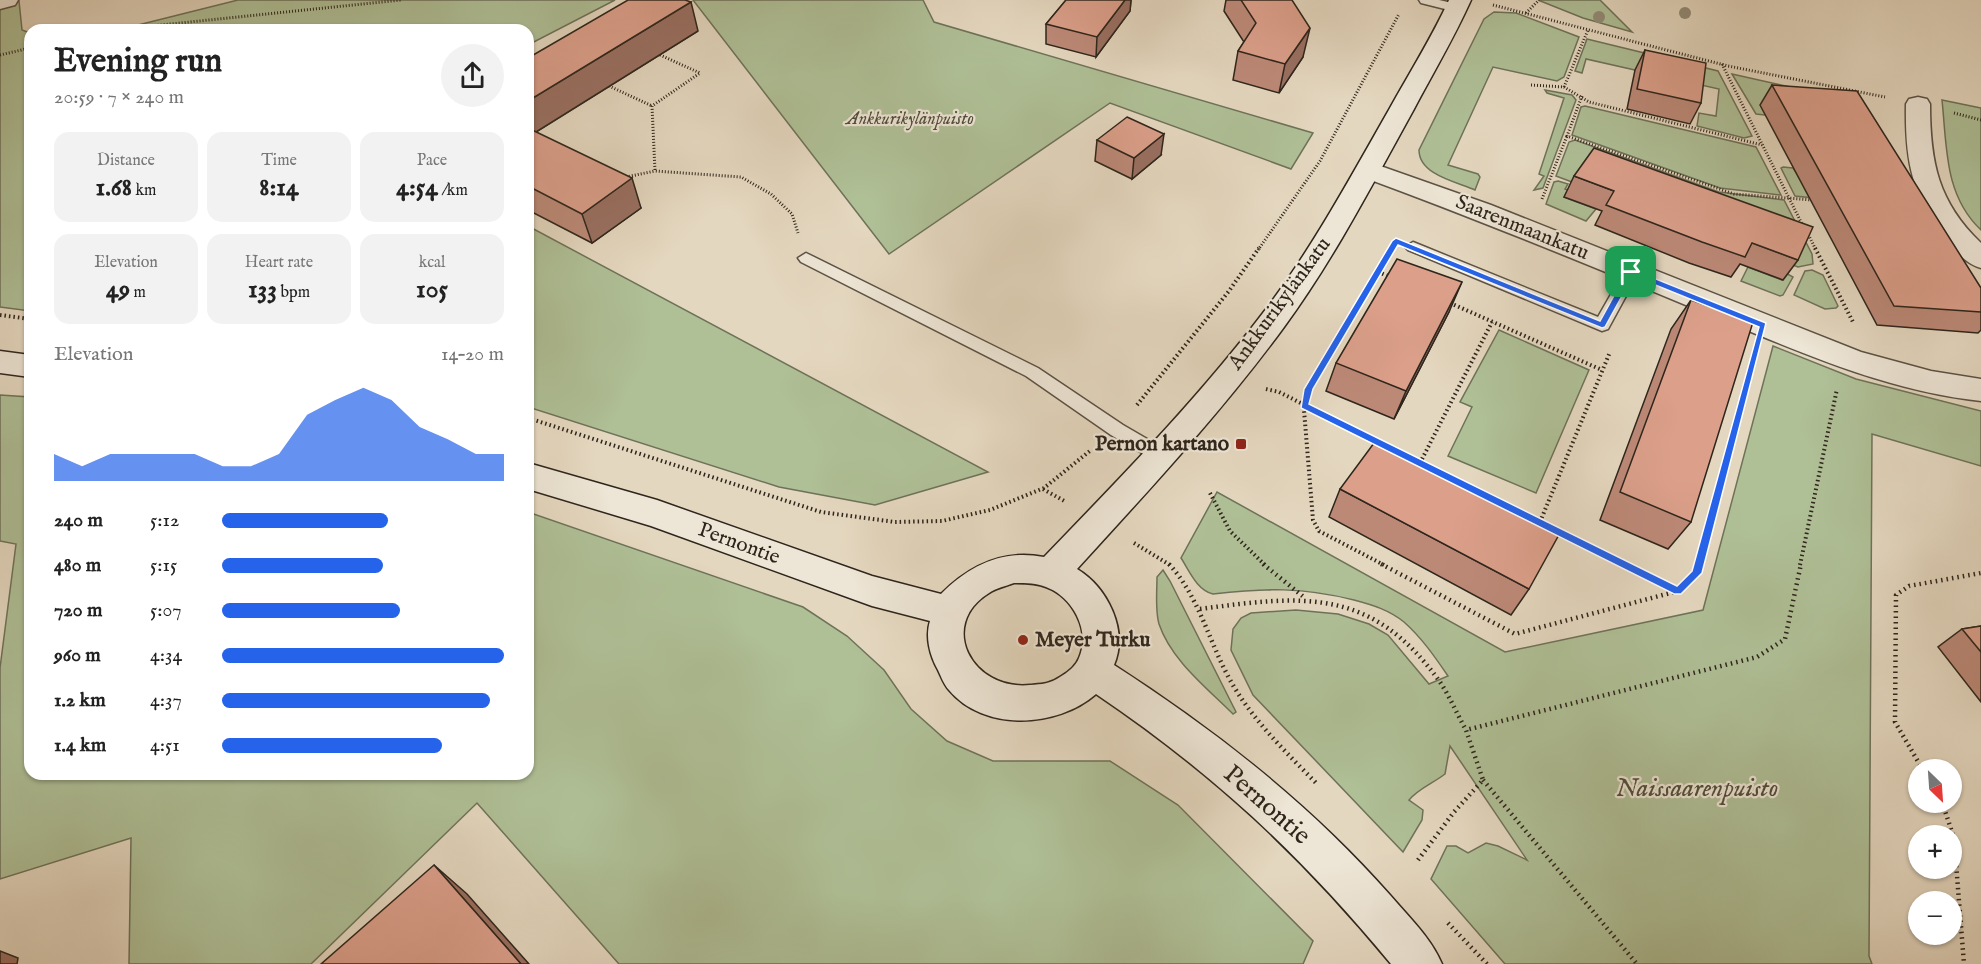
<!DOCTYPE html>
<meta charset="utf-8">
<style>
body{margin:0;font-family:"IM FELL English",serif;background:#f2f2f2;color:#222;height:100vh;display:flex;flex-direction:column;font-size:22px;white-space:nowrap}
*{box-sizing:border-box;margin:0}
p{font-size:20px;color:#767676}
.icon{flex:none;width:33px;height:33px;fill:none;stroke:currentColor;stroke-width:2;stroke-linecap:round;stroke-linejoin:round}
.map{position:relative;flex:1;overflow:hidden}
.panel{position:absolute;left:24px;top:24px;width:510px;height:756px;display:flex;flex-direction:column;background:#fff;border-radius:18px;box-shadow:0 2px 4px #0004}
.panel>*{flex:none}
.needle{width:39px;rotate:155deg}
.tools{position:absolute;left:1908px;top:759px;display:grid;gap:12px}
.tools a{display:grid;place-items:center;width:54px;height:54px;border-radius:50%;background:#fff;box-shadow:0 2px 4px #0004;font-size:30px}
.pin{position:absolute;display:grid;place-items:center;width:51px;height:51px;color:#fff;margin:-26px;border-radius:12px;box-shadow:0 3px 9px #0006}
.round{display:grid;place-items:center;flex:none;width:63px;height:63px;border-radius:32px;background:#f2f2f2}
.summary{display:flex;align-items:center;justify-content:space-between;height:102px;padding:0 30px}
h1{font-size:33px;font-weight:700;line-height:45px}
.stats{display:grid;grid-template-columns:repeat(3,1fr);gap:9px;height:102px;padding:6px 30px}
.stats div{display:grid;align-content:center;border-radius:15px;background:#f2f2f2;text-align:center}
.stats b{font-size:26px;font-weight:700}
.stats small{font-size:16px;font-weight:400}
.stats p{font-size:16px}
.chart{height:168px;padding:12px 30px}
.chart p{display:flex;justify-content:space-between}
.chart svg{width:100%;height:108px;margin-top:6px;fill:#2563eb;opacity:.7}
ul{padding:0 30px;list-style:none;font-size:20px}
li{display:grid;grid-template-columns:96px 72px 1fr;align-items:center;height:45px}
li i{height:15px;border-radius:8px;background:#2563eb}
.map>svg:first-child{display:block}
.green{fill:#afbf96;stroke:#6e7259;stroke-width:1.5}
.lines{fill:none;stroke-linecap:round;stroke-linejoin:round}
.lane-casing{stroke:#5c5245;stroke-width:3}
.street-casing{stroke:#5c5245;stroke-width:3}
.secondary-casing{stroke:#2e251c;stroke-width:3}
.path-far2{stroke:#2e251c;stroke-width:3;stroke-dasharray:1 2;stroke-linecap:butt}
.path-far1{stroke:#2e251c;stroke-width:4;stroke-dasharray:1.5 3;stroke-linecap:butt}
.path{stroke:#2e251c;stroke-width:4.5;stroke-dasharray:1.5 4;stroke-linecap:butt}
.lane{fill:#ede5d5;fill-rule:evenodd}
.street{fill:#ede5d5;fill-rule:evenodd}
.secondary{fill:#ede5d5;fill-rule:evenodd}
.tree{fill:#928b76}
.wall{fill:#bc8977;stroke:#2e251c;stroke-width:1.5}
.shaded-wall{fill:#996f61;stroke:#2e251c;stroke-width:1.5}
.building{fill:#db9f8a;stroke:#2e251c;stroke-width:1.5}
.route{fill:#2563eb;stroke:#fff;stroke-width:1.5;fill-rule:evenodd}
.poi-dot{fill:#8f2418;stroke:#ede5d5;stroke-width:2}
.labels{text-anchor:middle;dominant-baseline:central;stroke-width:4.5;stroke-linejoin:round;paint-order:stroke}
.far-park-label{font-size:18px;font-style:italic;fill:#4e4c3a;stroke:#ede5d5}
.street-label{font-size:21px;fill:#2e251c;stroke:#ede5d5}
.poi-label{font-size:21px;font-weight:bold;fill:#2e251c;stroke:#ede5d5;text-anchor:end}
.near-park-label{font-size:26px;font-style:italic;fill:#4e4c3a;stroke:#ede5d5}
.near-street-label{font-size:26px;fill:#2e251c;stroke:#ede5d5}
</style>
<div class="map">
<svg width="1981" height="964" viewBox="0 0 1981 964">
<rect width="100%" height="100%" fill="#e4d7bf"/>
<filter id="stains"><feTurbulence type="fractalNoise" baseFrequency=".00333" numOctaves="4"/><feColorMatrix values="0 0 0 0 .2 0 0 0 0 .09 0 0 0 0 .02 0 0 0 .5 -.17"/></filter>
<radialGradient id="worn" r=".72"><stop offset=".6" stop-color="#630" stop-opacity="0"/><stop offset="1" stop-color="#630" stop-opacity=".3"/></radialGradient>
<g class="green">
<path d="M238,0H615L528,45V30H118Z"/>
<path d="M693,0H923L934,22L1313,133L1291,169L1110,103L889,254Z"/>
<path d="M1538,0H1600L1632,32L1583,18Z"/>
<path d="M19,1L22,30L30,33V311L0,307V7Z"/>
<path d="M1494,12L1516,13L1579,37L1564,77L1557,81L1493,67L1448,165L1478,174L1480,177L1475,190C1457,182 1419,175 1419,150L1484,19Z"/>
<path d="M1587,39L1718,71L1752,136L1744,138L1697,126L1699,113L1716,116L1719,89L1586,59L1582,73L1575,71Z"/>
<path d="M1732,74L1825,95L1765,115L1756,114Z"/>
<path d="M1545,90L1572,95L1576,100L1543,188L1534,190L1544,176L1539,174L1564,98L1547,93Z"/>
<path d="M1942,100L1981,108V230C1944,195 1947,147 1942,100Z"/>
<path d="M1585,106L1756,147L1781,195L1720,188L1572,135L1581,107Z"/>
<path d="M1575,140L1719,192L1784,200L1812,254L1813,264L1798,267L1556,176L1569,142Z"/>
<path d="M1783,167L1793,168L1814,198L1795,196L1781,168Z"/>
<path d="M1558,181L1568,184L1565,189L1568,190L1564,197L1596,209L1586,221L1546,204L1554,182Z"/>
<path d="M528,226L988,472L875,505L779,487L528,407Z"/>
<path d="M1748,267L1782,280L1786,273L1793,277L1783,295L1780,296L1741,281Z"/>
<path d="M1812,270L1823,275L1838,306L1836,308L1825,309L1794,295L1805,271Z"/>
<path d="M1499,330L1589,370L1536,493L1448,456L1472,407L1460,402Z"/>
<path d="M1773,346L1856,379L1981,411V466L1872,434L1869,956L1872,964H1505L1431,879L1447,846H1456L1468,853L1486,843L1498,846L1527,860L1450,746L1445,774C1432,784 1419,788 1409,800L1423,810L1422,820L1403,852L1253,695L1231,650L1233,629L1241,618L1251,613L1296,610L1338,614L1369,624L1388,635L1429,684L1448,676C1435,657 1422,638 1404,622C1389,610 1373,605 1354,600C1302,587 1266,588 1213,594C1197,590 1190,572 1181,558L1217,492L1505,652L1703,610Z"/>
<path d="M0,395L30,397V774H528V512L803,607L847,636L884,670L911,709L947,741L993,761H1110L1178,805L1313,941L1303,964H619L477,803L311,964H129L131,838L0,879V668L16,544L0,541Z"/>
<path d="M1163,570L1170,581L1236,712L1233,714C1207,688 1171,660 1159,624C1155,610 1157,592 1157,577Z"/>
</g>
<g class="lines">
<g class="lane-casing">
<g id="lane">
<path d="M1419,0H1439L1461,5L1463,8L1457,12L1421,3Z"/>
<path d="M1413,242L1598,317L1626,268L1631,267L1639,272L1608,329L1602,331L1408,250L1405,247Z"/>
<path d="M806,253L1038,368L1123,425L1166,450L1169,455L1166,460L1160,462L1154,460L1111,435L1026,376L801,262L798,258Z"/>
</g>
</g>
<g class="street-casing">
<g id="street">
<path d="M0,0H18L15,5L0,9Z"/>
<path d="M1918,97L1927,99L1930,104C1930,162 1938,202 1981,243V268C1966,264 1955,251 1946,239C1911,195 1905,159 1906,104L1909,99Z"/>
<path d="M1369,162L1491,205L1861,352L1931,371L1981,379V401C1879,390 1787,346 1693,308C1582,262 1472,217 1360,176L1356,170L1360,164Z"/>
</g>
</g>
<g class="secondary-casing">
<g id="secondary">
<path d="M1449,0H1471C1454,38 1433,73 1414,109C1373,183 1334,259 1284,327C1221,413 1148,491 1077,569C1107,587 1129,630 1114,665C1215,730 1310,804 1390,895C1409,917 1431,938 1442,964H1391C1301,855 1213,773 1096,694C1057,728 984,732 949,690C944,685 941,676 938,670C930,656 925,637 930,621L872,606L651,526L528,489V463L657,500L872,576L941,594C970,565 1003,549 1044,557C1120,478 1197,400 1263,313C1312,249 1350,178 1390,108C1410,72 1432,37 1449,0ZM1014,583C1025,583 1036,583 1046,587C1073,597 1091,631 1079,658C1076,666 1067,673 1060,677C1050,684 1042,684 1030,685C972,691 937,625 989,593C996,588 1006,586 1014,583Z"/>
<path d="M0,351L30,355V377L0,373Z"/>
</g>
</g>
<g class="path-far2">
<path d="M1493,5L1728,66L1885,97"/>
<path d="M1526,13L1539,0"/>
<path d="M113,30L401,0"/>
<path d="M0,55L30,48"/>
<path d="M660,55L700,73L652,106L655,171L741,177L771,194L792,214L798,233"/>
<path d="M1722,64L1803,226"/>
<path d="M1531,85L1564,87L1589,102L1762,145"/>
<path d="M609,86L652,106"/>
<path d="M1564,87L1588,30"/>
<path d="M1582,96L1567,136L1734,194L1813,200"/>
<path d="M1954,113L1981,120"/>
<path d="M626,177L655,171"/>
<path d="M1542,199L1567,136"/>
<path d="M1807,232L1816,250"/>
<path d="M1258,250L1320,161L1399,14"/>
</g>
<g class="path-far1">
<path d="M1815,248L1853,322"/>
<path d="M1378,272L1391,277"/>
<path d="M1450,303L1602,370"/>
<path d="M0,315L30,319"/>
<path d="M1266,389L1279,392L1378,442"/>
<path d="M1137,405L1229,291L1259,248"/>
<path d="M528,418L821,512L895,522L942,521L990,510L1044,488L1091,450"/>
<path d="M1420,463L1492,322"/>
<path d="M1043,489L1066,502"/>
<path d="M1210,493L1230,531L1265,565"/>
<path d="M1540,522L1610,352"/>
<path d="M1557,531L1625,565"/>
<path d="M1134,543L1170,565"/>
<path d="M1384,565L1319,531L1313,520L1304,410L1308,389L1387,257"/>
<path d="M1699,565L1754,360"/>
<path d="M1800,565L1837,389"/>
</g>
<g class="path">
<path d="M1169,564C1199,597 1208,639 1229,678C1251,719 1286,752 1318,785"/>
<path d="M1263,564L1305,598"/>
<path d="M1381,564L1515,634L1678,591L1697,573L1700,564"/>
<path d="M1622,564L1676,591"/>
<path d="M1200,609C1304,595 1372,587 1440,682C1450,697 1457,714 1466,730"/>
<path d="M1923,770L1895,722L1896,595L1909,586L1981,573"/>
<path d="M1483,780L1637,964"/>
<path d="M1942,802L1954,838L1964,964"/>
<path d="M1418,860L1454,812L1483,780L1466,730L1757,657L1785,639L1801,564"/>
<path d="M1448,923L1487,964"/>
</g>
<use href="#lane" class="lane"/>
<use href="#street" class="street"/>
<use href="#secondary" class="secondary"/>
</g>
<g class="tree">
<circle cx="1685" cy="13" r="6"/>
<circle cx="1599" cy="17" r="6"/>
</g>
<g class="wall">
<path d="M1066,0H1131L1130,11L1096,57L1046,44V24Z"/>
<path d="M1226,0H1292L1303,57L1279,93L1233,80L1238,51L1244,42L1224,11Z"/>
<path d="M698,31L536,132L641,208L592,243L528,210V58Z"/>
<path d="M1645,50L1701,103L1690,124L1627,109L1635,70Z"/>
<path d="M1772,85L1981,288V330L1978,333L1877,325L1760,105Z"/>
<path d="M1097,140L1161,155L1132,179L1095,161Z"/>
<path d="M1574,176L1798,260L1783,280L1740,264L1731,277L1689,263L1595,225L1602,211L1564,197Z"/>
<path d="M1691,300V522L1668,549L1600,520L1671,329Z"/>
<path d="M1449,312L1394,419L1326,391L1336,363Z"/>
<path d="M1340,489L1529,589L1511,615L1329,517Z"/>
<path d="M1981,626V702L1938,647L1962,629Z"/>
</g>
<g class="shaded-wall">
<path d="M1125,0H1131L1130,11L1096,57L1097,37Z"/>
<path d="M691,2L698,31L528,137V101Z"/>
<path d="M1310,28L1303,57L1279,93L1285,64Z"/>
<path d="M1164,134L1161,155L1132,179L1134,158Z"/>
<path d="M632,178L641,208L592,243L582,214Z"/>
<path d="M1462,282L1449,312L1394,419L1406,391Z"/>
<path d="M434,865L467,894L529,964H521Z"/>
<path d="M0,951L18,958L17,964H0Z"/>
</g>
<g class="building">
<path d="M628,0H685L691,2L528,101V58Z"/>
<path d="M1066,0H1125L1097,37L1046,24Z"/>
<path d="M1241,0H1292L1310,28L1285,64L1238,51L1256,23Z"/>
<path d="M1645,50L1706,63L1701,103L1637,89Z"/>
<path d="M1772,85L1857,91L1981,288V312L1894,306Z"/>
<path d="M1127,117L1164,134L1134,158L1097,140Z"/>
<path d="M528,128L632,178L582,214L528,186Z"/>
<path d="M1594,148L1813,227L1798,260L1752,243L1745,257L1702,242L1606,205L1614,191L1574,176Z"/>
<path d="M1397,259L1462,282L1406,391L1336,363Z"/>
<path d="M1691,300L1753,322L1691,522L1620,492Z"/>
<path d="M1377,439L1561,531L1529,589L1340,489Z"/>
<path d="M1981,626V652L1962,629Z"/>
<path d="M434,865L521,964H321Z"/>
</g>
<path class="route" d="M1396,238L1600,321L1627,272L1631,269L1766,323L1702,573L1681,594H1674L1301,408L1304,389L1392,241ZM1398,245L1602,328L1605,327L1633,276L1759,327L1692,571L1677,586L1309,404L1313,389Z"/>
<g class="poi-dot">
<rect x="1235" y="438" width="12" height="12" rx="3"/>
<circle cx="1023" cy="640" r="6"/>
</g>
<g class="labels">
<g class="far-park-label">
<text x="910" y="119">Ankkurikylänpuisto</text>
</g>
<g class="street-label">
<text transform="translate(1522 228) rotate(22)">Saarenmaankatu</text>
<text transform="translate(1280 304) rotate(-54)">Ankkurikylänkatu</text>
<text transform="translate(739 544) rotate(20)">Pernontie</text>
</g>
<g class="poi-label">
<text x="1229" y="444">Pernon kartano</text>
<text x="1035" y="640" text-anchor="start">Meyer Turku</text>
</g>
<g class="near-park-label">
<text x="1697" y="788">Naissaarenpuisto</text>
</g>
<g class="near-street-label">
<text transform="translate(1267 805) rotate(41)">Pernontie</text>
</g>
</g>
<rect width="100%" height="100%" filter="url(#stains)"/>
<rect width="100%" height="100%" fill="url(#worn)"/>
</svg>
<div class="tools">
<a><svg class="needle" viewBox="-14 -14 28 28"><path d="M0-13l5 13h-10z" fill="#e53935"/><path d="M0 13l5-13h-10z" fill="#767676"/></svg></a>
<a>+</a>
<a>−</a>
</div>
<div class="pin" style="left:1631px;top:272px;background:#1e9e55"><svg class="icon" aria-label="arrive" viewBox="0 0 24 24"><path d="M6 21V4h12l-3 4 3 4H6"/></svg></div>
<section class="panel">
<div class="summary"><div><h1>Evening run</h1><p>20:59 · 7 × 240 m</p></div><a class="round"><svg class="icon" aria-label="share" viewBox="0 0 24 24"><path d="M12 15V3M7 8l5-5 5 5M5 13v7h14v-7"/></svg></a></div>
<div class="stats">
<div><p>Distance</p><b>1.68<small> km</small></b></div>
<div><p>Time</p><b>8:14</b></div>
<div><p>Pace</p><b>4:54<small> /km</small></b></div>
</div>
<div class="stats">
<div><p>Elevation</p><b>49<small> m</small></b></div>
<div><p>Heart rate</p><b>133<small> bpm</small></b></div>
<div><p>kcal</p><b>105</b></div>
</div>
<div class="chart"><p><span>Elevation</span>14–20 m</p>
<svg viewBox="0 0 160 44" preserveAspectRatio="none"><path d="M0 44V33L10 38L20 33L30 33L40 33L50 33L60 38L70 38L80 33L90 17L100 11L110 6L120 11L130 22L140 27L150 33L160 33V44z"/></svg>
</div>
<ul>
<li><b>240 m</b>5:12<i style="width:59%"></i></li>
<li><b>480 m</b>5:15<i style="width:57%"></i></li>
<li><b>720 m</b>5:07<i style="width:63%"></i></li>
<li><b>960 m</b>4:34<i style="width:100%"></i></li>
<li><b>1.2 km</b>4:37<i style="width:95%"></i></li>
<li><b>1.4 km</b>4:51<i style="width:78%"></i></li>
</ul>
</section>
</div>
